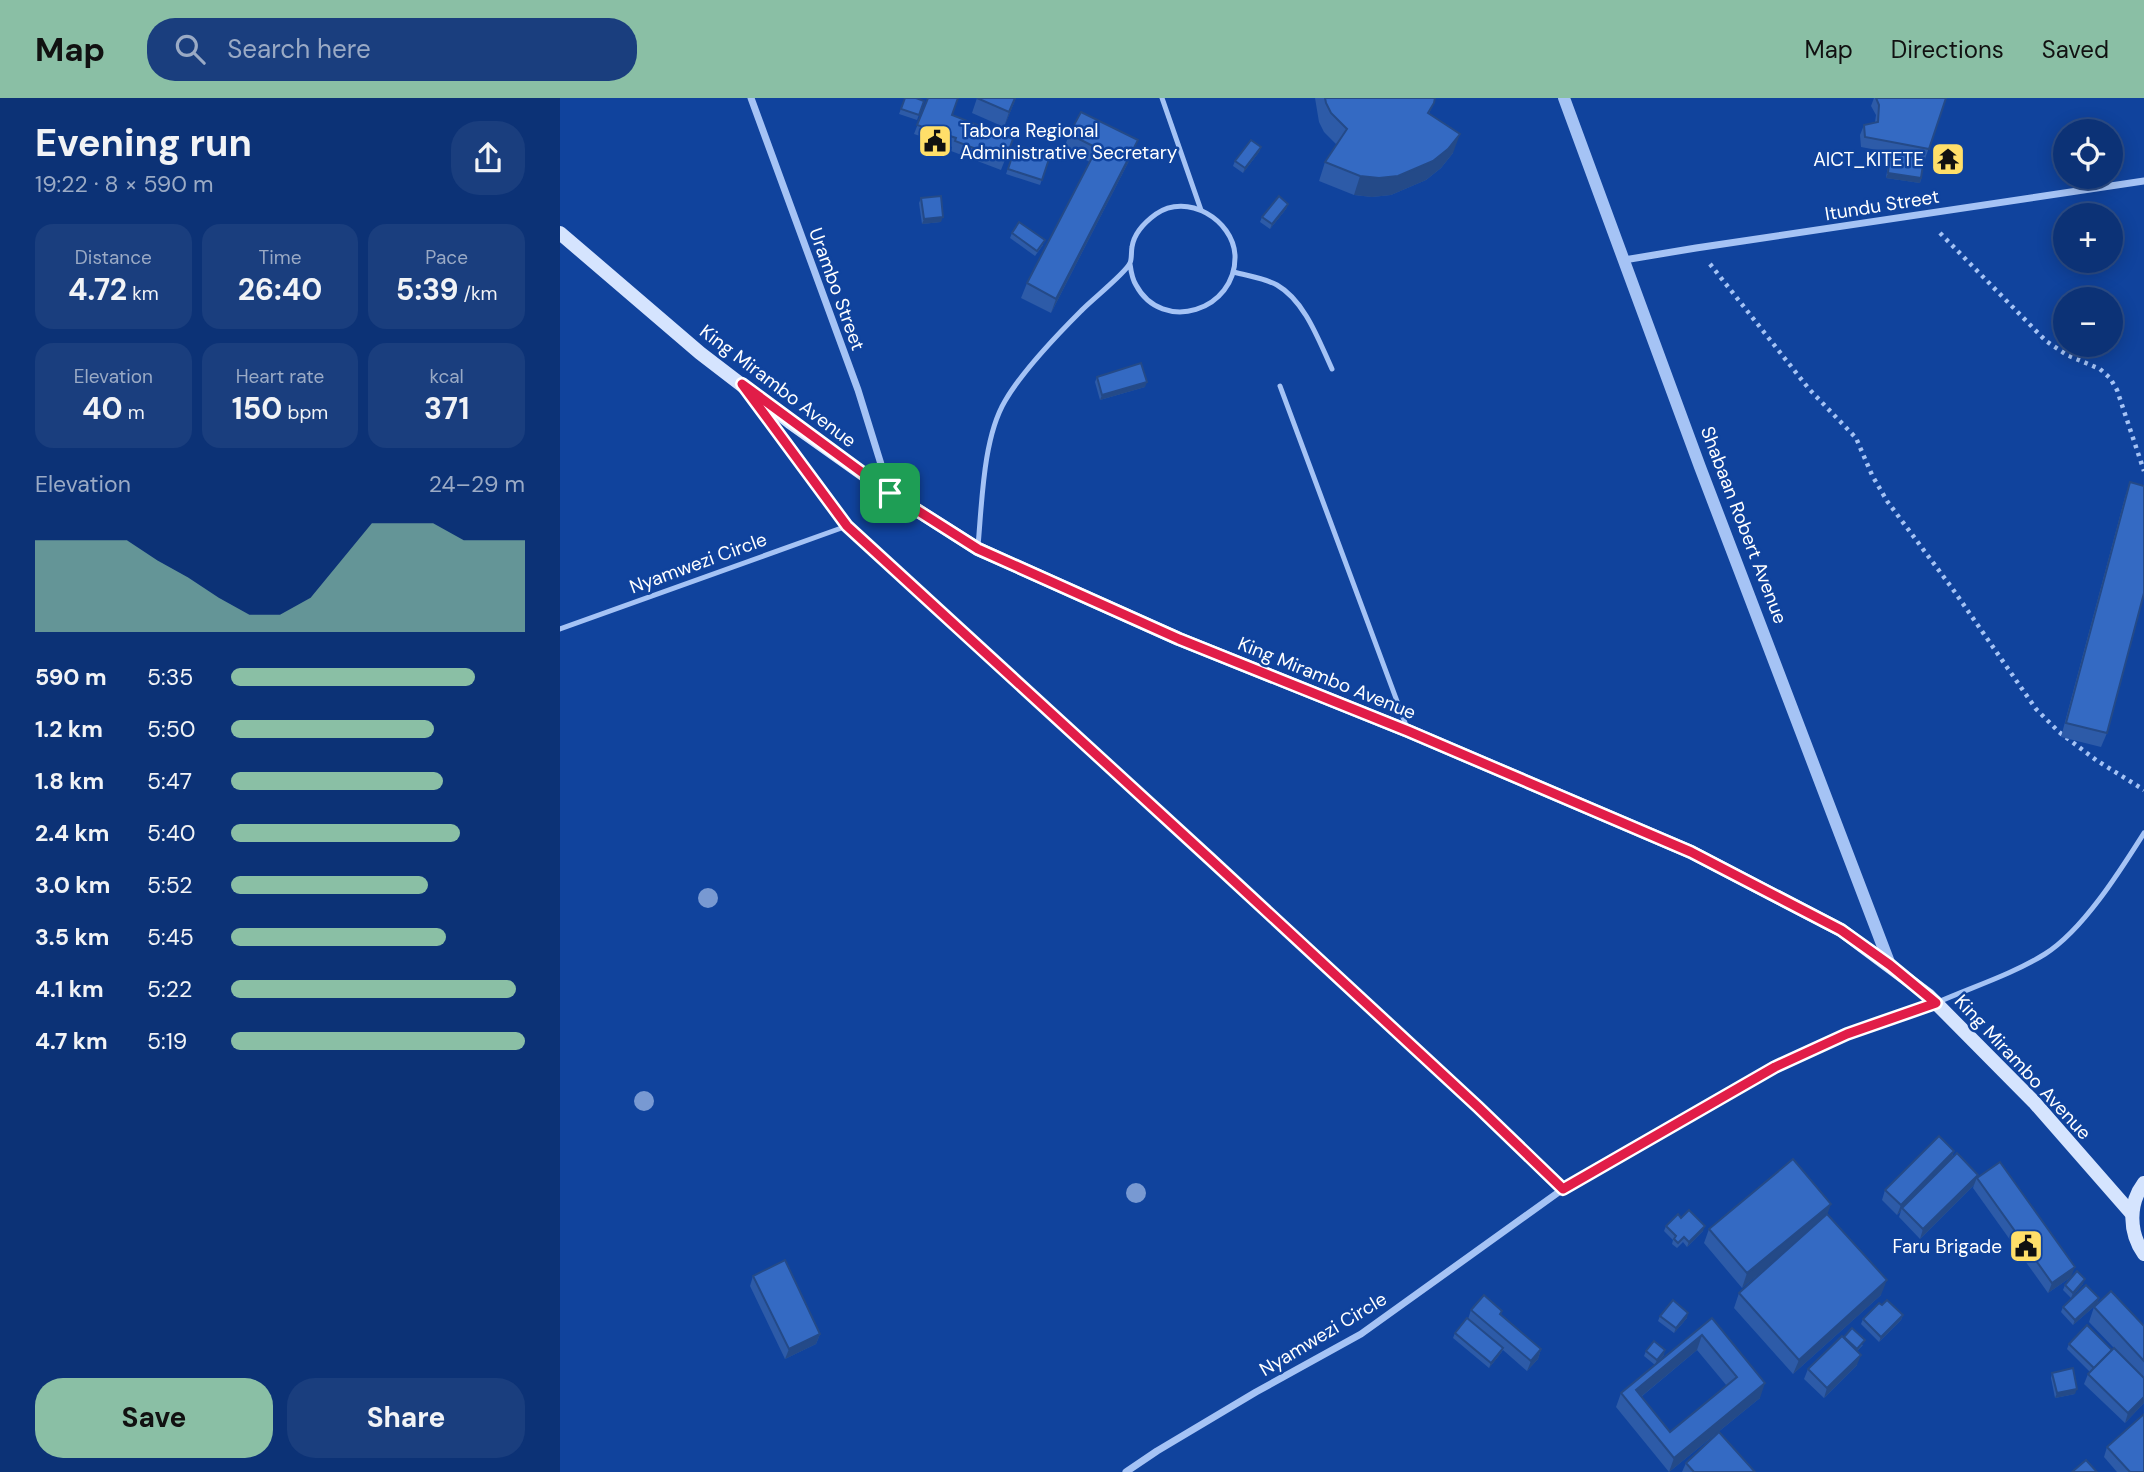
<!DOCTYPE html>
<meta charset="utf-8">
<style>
body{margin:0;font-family:"DM Sans",sans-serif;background:#1a3e7e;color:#f1f3f6;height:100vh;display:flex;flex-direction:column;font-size:26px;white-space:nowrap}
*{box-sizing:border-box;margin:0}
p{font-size:23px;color:#9aaac5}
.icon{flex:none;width:38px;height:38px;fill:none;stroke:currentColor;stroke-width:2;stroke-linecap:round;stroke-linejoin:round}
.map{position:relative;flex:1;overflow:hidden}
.sheet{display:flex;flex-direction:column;background:#0c3276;width:560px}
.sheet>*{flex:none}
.controls{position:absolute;left:1493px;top:21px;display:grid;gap:14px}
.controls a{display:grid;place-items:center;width:70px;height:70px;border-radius:50%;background:#0c3276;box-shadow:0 4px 18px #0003,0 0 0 2px #2c4d88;font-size:35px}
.pin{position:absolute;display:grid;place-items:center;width:60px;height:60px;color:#fff;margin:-30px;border-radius:14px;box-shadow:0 4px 10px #0006}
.round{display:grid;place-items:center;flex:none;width:74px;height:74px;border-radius:28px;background:#1a3e7e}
.summary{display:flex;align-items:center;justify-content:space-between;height:119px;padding:0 35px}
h1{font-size:38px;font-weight:700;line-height:52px}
.stats{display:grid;grid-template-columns:repeat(3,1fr);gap:10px;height:119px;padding:7px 35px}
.stats div{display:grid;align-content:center;border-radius:18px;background:#1a3e7e;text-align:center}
.stats b{font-size:30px;font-weight:700}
.stats small{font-size:19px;font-weight:400}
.stats p{font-size:19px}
.chart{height:196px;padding:14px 35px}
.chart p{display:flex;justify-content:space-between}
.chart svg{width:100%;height:126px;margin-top:7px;fill:#8abfa5;opacity:.7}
.action{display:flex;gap:14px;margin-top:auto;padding:14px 35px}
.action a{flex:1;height:80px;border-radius:28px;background:#8abfa5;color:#111;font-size:28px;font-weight:700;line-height:80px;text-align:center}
.action a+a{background:#1a3e7e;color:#f1f3f6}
ul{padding:0 35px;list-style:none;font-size:23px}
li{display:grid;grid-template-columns:112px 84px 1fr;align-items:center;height:52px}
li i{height:18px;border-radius:9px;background:#8abfa5}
header{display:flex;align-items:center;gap:42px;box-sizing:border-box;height:98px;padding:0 35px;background:#8abfa5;color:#111}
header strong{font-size:33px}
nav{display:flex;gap:38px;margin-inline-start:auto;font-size:24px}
.search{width:490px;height:63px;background:#1a3e7e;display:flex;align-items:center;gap:18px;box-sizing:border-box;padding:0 24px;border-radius:28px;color:#9aaac5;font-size:26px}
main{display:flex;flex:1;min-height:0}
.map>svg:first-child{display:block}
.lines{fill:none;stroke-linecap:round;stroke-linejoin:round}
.path{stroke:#a5c3f5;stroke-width:4.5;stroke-dasharray:3.5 5;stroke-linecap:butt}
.service{stroke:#a5c3f5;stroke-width:5}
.minor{stroke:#a5c3f5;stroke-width:7}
.tertiary{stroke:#a5c3f5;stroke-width:12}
.secondary{stroke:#d5e4fe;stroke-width:14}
.tree{fill:#7899d2}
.wall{fill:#2d5ba8;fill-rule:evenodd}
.shaded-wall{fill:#244a88}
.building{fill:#346ac3;stroke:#244a88;stroke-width:2;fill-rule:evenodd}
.route-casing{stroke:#fff;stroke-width:14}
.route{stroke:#e11d48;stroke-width:9}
.labels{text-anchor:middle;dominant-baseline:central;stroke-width:5;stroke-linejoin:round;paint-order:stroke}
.poi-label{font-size:19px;fill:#fff;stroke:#10439d;text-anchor:end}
.street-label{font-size:19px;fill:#fff;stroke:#10439d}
</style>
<header>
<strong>Map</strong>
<div class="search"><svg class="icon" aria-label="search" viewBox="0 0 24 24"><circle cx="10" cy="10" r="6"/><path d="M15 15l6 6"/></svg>Search here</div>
<nav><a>Map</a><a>Directions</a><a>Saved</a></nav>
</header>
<main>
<section class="sheet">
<div class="summary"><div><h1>Evening run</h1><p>19:22 · 8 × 590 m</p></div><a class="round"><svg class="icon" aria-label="share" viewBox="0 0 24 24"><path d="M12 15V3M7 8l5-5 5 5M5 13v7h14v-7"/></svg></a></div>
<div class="stats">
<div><p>Distance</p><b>4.72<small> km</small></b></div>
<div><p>Time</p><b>26:40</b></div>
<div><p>Pace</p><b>5:39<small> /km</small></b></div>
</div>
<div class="stats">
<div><p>Elevation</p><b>40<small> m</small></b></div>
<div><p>Heart rate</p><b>150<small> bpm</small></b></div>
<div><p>kcal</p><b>371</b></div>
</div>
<div class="chart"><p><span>Elevation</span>24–29 m</p>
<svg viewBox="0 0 160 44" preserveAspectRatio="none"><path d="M0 44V12L10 12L20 12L30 12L40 19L50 25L60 32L70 38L80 38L90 32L100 19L110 6L120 6L130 6L140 12L150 12L160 12V44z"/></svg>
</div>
<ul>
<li><b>590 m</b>5:35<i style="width:83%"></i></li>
<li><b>1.2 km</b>5:50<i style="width:69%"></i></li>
<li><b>1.8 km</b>5:47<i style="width:72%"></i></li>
<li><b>2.4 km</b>5:40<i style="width:78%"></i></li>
<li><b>3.0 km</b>5:52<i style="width:67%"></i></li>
<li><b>3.5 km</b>5:45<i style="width:73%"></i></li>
<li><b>4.1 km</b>5:22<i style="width:97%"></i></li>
<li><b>4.7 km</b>5:19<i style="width:100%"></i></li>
</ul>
<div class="action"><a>Save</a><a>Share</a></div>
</section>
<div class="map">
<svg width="1584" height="1374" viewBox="0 0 1584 1374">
<rect width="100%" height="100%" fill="#10439d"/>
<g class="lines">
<g class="path">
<path d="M1380,135L1486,243L1507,257L1540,271L1550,280L1557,292L1584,373"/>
<path d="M1150,166L1249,291L1296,340L1312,377L1327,403L1392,490L1476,611L1499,634L1536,662L1584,692"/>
</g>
<g class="service">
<path d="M602,0L641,112"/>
<path d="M674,174C688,178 704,180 717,187C745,203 759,243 772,271"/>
<path d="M720,288L847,630"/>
<path d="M418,448C422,405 423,340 445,303C463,272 496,238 521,213C530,203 566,175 570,165C572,161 571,154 572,149C574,135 585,124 596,116C627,94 673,122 675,157C677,213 602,236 576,187C572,181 571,173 570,166"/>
<path d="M0,531L287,428"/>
<path d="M1376,905C1412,889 1451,877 1485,856C1523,832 1560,773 1584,735"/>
</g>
<g class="minor">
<path d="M191,0L298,292L329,392"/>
<path d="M1064,162L1136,150L1584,83"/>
<path d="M192,301L287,428L918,1009L1003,1091"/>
<path d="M566,1374L597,1353L696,1294L801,1236L1003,1091L1101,1033L1215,969L1287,936L1375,905"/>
</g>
<path class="tertiary" d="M1004,0L1140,369L1330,867"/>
<g class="secondary">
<path d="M0,135L140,255L230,324L330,395L418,451L619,541L848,633L1131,754L1281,832L1368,897L1474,1004L1572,1116"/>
<path d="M1584,1085C1568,1106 1569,1135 1584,1156"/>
</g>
</g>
<g class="tree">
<circle cx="148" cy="800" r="10"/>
<circle cx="84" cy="1003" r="10"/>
<circle cx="576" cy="1095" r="10"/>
</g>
<g class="wall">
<path d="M345,0L364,3L357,22L339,16Z"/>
<path d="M368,0L392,17L453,41L441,72L391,53L392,49L354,36Z"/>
<path d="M417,0H456L444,29L412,15Z"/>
<path d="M755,0H875L869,16L893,55L881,70L866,82L831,97L812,99L794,97L759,83L765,64L777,47L764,34L759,24Z"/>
<path d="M1314,0H1386L1365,61L1360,85L1326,80L1329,60L1330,55L1354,59L1301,49L1300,37L1304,27L1315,24L1316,17L1311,8Z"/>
<path d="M509,36L572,57L491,215L461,200L467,185L530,64L504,51Z"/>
<path d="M456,47L490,58L480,87L446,76Z"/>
<path d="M701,49L699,54L683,75L673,68L675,63Z"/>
<path d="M361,100L381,124L362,126L359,105Z"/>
<path d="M728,106L726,111L710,131L700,124L702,119Z"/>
<path d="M452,135L483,147L475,158L450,140Z"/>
<path d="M537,279L585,289L540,302L535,284Z"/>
<path d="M1570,384L1547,635L1541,649L1501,639L1565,399Z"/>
<path d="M1394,1053L1391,1062L1417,1080L1511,1179L1488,1195L1413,1090L1414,1087L1360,1141L1339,1119L1341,1113L1337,1117L1322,1102L1325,1092Z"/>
<path d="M1267,1116L1321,1197L1233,1276L1174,1210L1179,1195L1223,1156L1182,1190L1144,1145L1149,1131Z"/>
<path d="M1121,1120L1143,1133L1127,1149L1123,1144L1117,1150L1112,1146L1113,1142L1104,1133L1106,1128Z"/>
<path d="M193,1178L260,1236L256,1246L225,1261L190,1188Z"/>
<path d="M1523,1186L1511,1200L1503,1192L1505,1187Z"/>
<path d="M1539,1200L1537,1206L1513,1227L1501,1214L1503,1209Z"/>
<path d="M1534,1209L1584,1228V1305L1565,1325L1524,1286L1528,1276L1530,1274L1507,1251L1509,1246L1552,1252L1554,1250L1529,1224Z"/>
<path d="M911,1212L942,1213L941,1216L981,1251L978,1261L967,1273L943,1252L941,1255L929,1270L893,1240L895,1235L908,1221Z"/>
<path d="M1343,1217L1341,1222L1319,1244L1301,1226L1303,1221Z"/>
<path d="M1100,1218L1127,1220L1114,1235L1098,1223Z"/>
<path d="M1152,1220L1200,1300L1109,1374L1056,1309L1061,1295L1095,1267L1084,1258L1086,1253L1104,1257L1096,1267ZM1137,1252L1167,1288L1110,1334L1081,1299Z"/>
<path d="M1284,1240L1303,1247L1297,1253V1267L1264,1300L1244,1281L1248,1271Z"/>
<path d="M1492,1275L1515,1296L1495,1300L1491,1280Z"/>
<path d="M1547,1349L1584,1374H1557L1544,1359Z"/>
<path d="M1126,1365L1195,1374H1122Z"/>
</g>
<g class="shaded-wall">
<path d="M455,0H456L444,29L449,14Z"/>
<path d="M900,36L893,55L881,70L866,82L831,97L812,99L794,97L800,78Z"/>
<path d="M578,42L572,57L491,215L496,201Z"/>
<path d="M701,49L699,54L683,75L685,70Z"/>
<path d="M1328,75L1361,80L1360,85L1326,80Z"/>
<path d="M728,106L726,111L710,131L712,126Z"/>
<path d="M383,119L381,124L362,126L364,121Z"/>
<path d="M587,284L585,289L540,302L542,297Z"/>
<path d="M1394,1053L1390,1063L1342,1110L1341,1113L1337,1117L1341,1107Z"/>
<path d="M1418,1077L1414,1087L1360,1141L1363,1131Z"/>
<path d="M1271,1106L1266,1120L1182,1190L1187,1175Z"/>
<path d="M1145,1128L1143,1133L1127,1149L1129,1144Z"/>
<path d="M1515,1169L1511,1179L1488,1195L1492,1185Z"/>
<path d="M1525,1181L1523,1186L1511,1200L1513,1195Z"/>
<path d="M1327,1182L1321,1197L1233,1276L1239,1262Z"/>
<path d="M1539,1200L1537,1206L1513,1227L1515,1222Z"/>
<path d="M1128,1215L1127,1220L1114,1235L1116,1230Z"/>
<path d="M1343,1217L1341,1222L1319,1244L1321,1239Z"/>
<path d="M260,1236L256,1246L225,1261L229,1251Z"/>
<path d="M1142,1237L1137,1252L1071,1307L1076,1292Z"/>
<path d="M943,1250L941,1255L929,1270L931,1265Z"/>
<path d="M981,1251L978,1261L967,1273L971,1263Z"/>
<path d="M1105,1252L1104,1257L1095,1267L1097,1262Z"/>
<path d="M1301,1257L1297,1267L1264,1300L1267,1290Z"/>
<path d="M1205,1285L1200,1300L1109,1374L1114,1360Z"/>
<path d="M1517,1291L1515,1296L1495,1300L1497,1295Z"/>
<path d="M1584,1299V1305L1565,1325L1568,1315Z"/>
</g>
<g class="building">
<path d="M345,0H356L364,3L359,17L341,11Z"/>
<path d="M368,0H398L392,17L453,41L445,62L395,43L396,40L357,27Z"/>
<path d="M417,0H455L449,14Z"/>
<path d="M765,0H875L874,5L868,15L900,36L888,51L873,63L838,78L819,80L800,78L765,64L787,31L771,15L766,5Z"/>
<path d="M1316,0H1386L1369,51L1305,39L1304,27L1318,24L1319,7Z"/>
<path d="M521,14L578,42L496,201L467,185L537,50L509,36Z"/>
<path d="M691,42L701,49L685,70L675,63Z"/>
<path d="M456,47L490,58L482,82L448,71Z"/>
<path d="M1330,55L1364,60L1361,80L1328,75Z"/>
<path d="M381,98L383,119L364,121L361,100Z"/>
<path d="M719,98L728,106L712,126L702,119Z"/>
<path d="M459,124L485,142L477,153L452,135Z"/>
<path d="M581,265L587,284L542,297L537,279Z"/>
<path d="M1570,384L1584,388V495L1547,635L1506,625Z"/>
<path d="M1379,1038L1394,1053L1341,1107L1325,1092Z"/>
<path d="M1397,1055L1418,1077L1363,1131L1342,1110Z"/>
<path d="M1233,1061L1271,1106L1187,1175L1149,1131Z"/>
<path d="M1440,1064L1515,1169L1492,1185L1417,1080Z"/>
<path d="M1129,1112L1145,1128L1129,1144L1124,1139L1118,1145L1114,1141L1116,1138L1106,1128L1118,1116L1121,1120Z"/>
<path d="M1267,1116L1327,1182L1239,1262L1179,1195Z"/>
<path d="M225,1162L260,1236L229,1251L193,1178Z"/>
<path d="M1517,1173L1525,1181L1513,1195L1505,1187Z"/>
<path d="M1526,1187L1539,1200L1515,1222L1503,1209Z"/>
<path d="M1551,1193L1584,1228V1263L1534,1209Z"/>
<path d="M924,1197L942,1213L940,1216L981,1251L971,1263L911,1212Z"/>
<path d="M1113,1202L1128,1215L1116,1230L1100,1218Z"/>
<path d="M1327,1202L1343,1217L1321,1239L1303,1221L1319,1205L1322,1207Z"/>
<path d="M907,1220L943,1250L931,1265L895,1235Z"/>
<path d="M1152,1220L1205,1285L1114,1360L1061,1295ZM1142,1237L1177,1279L1110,1334L1076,1292Z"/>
<path d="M1527,1227L1552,1252L1534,1270L1509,1246Z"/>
<path d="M1292,1230L1305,1242L1297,1251L1284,1239Z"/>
<path d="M1282,1238L1301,1257L1267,1290L1248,1271Z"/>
<path d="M1094,1243L1105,1252L1097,1262L1086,1253Z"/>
<path d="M1554,1250L1584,1280V1299L1568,1315L1528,1276Z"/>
<path d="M1513,1270L1517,1291L1497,1295L1492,1275Z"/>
<path d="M1584,1316V1374H1570L1547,1349Z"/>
<path d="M1159,1334L1195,1374H1134L1126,1365Z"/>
<path d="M1526,1362L1537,1374H1512Z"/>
</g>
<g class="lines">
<g class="route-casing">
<path id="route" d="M182,286L330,395L418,451L619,541L848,633L1131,754L1281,832L1330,867L1376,905L1287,936L1215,969L1003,1091L918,1009L649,760L287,428Z"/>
</g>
<use href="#route" class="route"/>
</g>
<defs>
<g id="civic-square" transform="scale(1.75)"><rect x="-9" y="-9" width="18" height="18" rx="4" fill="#ffdf69" stroke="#10439d"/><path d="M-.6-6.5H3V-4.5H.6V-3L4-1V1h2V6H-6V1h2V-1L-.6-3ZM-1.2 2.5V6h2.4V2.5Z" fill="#111"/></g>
<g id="temple-square" transform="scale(1.75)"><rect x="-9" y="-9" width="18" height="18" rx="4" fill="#ffdf69" stroke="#10439d"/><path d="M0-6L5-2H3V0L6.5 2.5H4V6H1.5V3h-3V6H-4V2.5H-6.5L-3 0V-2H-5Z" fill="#111"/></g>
</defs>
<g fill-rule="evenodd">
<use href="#civic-square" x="375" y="43"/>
<use href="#temple-square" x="1388" y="61"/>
<use href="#civic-square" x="1466" y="1148"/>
</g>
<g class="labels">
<g class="poi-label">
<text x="400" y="32" text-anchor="start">Tabora Regional<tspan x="400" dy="22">Administrative Secretary</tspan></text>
<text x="1364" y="61">AICT_KITETE</text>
<text x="1442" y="1148">Faru Brigade</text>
</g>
<g class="street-label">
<text transform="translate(1322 107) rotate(-9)">Itundu Street</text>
<text transform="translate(277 191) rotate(70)">Urambo Street</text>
<text transform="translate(218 288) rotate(37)">King Mirambo Avenue</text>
<text transform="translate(1184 427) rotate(69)">Shabaan Robert Avenue</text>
<text transform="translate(138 465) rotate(-20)">Nyamwezi Circle</text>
<text transform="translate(767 580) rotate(22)">King Mirambo Avenue</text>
<text transform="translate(1463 969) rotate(47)">King Mirambo Avenue</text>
<text transform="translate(763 1236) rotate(-31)">Nyamwezi Circle</text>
</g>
</g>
</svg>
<div class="controls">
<a><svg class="icon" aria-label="locate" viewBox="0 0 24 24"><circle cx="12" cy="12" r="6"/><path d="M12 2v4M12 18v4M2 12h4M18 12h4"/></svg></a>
<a>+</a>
<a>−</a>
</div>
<div class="pin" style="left:330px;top:395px;background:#1e9e55"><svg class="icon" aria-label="arrive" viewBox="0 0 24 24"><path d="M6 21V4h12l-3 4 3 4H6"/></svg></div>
</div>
</main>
